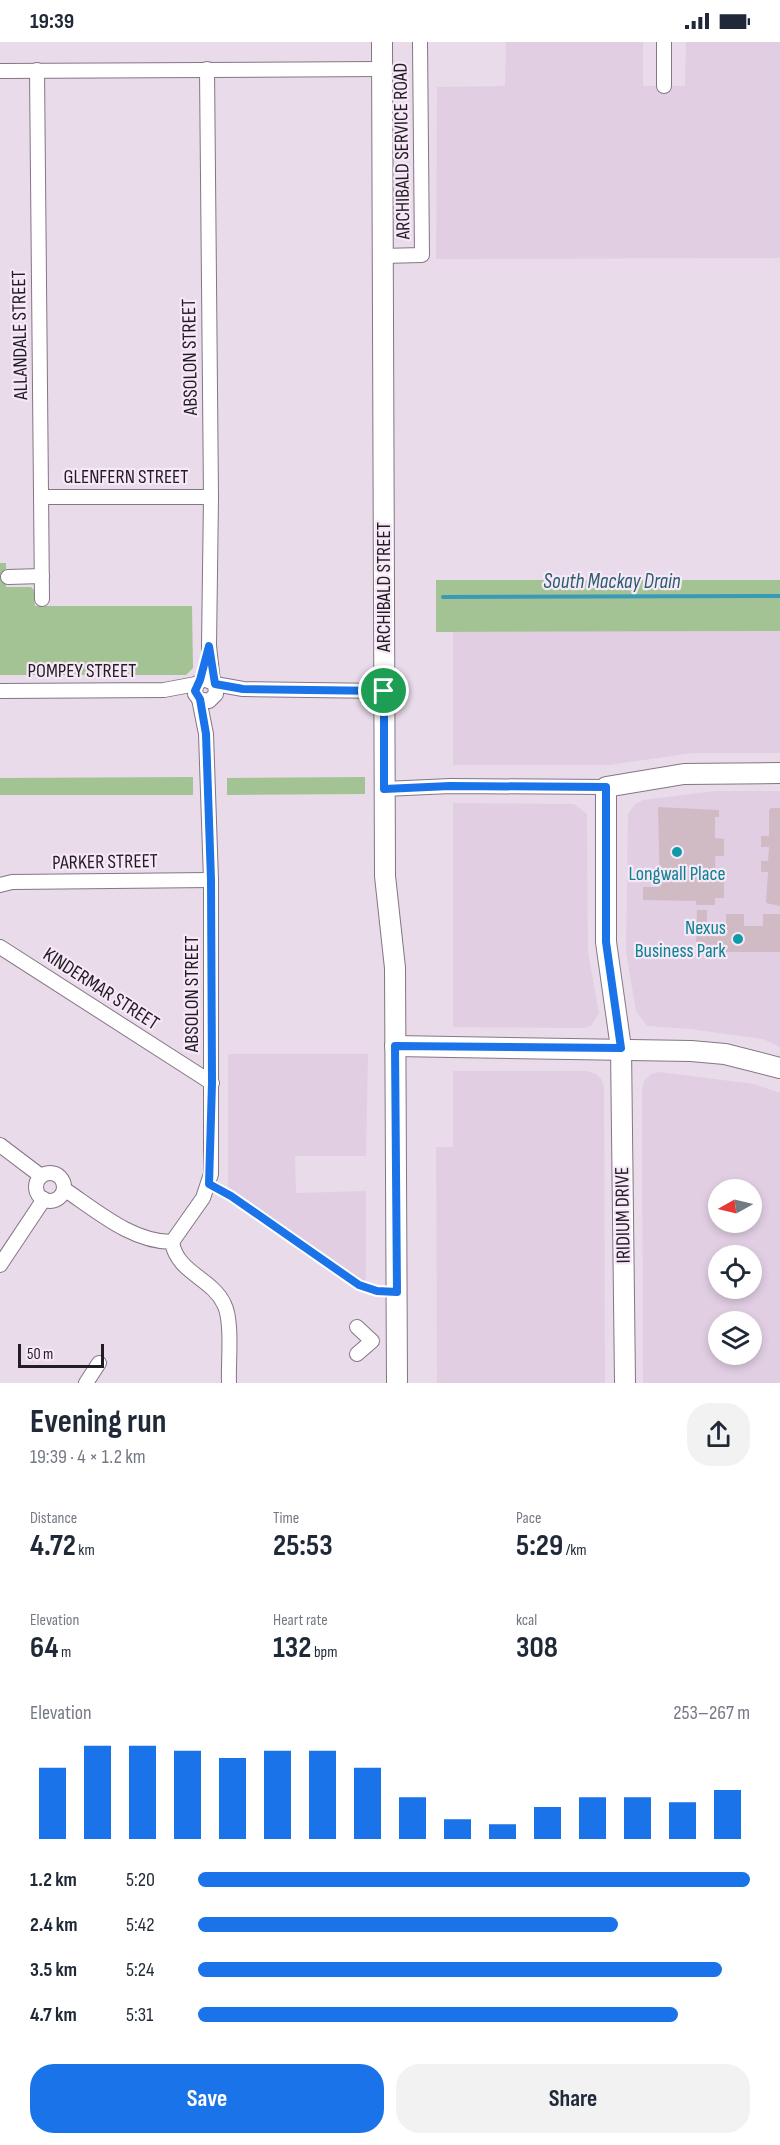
<!DOCTYPE html>
<meta charset="utf-8">
<style>
body{margin:0;font-family:"Sofia Sans Condensed",sans-serif;background:#f2f2f3;color:#1f2937;height:100vh;display:flex;flex-direction:column;font-size:22px;white-space:nowrap}
*{box-sizing:border-box;margin:0}
p{font-size:20px;color:#747a83}
.icon{flex:none;width:33px;height:33px;fill:none;stroke:currentColor;stroke-width:2;stroke-linecap:round;stroke-linejoin:round}
.map{position:relative;height:1341px;overflow:hidden}
.details{display:flex;flex-direction:column;background:#fff;flex:1}
.details>*{flex:none}
.needle{width:39px;rotate:262deg}
.fabs{position:absolute;left:708px;top:1137px;display:grid;gap:12px}
.fabs a{display:grid;place-items:center;width:54px;height:54px;border-radius:50%;background:#fff;box-shadow:0 3px 9px #0003;font-size:30px}
.scale{position:absolute;left:18px;bottom:15px;width:86px;box-sizing:border-box;padding-left:6px;border:3px solid #221d22;border-top:0;font-size:16px;line-height:21px;white-space:nowrap;color:#221d22;-webkit-text-stroke:4px #f6e8f7;paint-order:stroke}
.pin{position:absolute;display:grid;place-items:center;width:51px;height:51px;color:#fff;margin:-26px;border:3px solid #fff;border-radius:50%;box-shadow:0 2px 6px #0007}
.round{display:grid;place-items:center;flex:none;width:63px;height:63px;border-radius:24px;background:#f2f2f3}
.headline{display:flex;align-items:center;justify-content:space-between;height:102px;padding:0 30px}
h1{font-size:33px;font-weight:700;line-height:45px}
.figures{display:grid;grid-template-columns:repeat(3,1fr);gap:9px;height:102px;padding:6px 30px}
.figures div{display:grid;align-content:center}
.figures b{font-size:30px;font-weight:700}
.figures small{font-size:16px;font-weight:400}
.figures p{font-size:16px}
.chart{height:168px;padding:12px 30px}
.chart p{display:flex;justify-content:space-between}
.chart svg{width:100%;height:108px;margin-top:6px;stroke:#1a73e8;stroke-width:6}
.primary-button{display:flex;gap:12px;margin-top:auto;padding:12px 30px}
.primary-button a{flex:1;height:69px;border-radius:24px;background:#1a73e8;color:#fff;font-size:24px;font-weight:700;line-height:69px;text-align:center}
.primary-button a+a{background:#f2f2f3;color:#1f2937}
ul{padding:0 30px;list-style:none;font-size:20px}
li{display:grid;grid-template-columns:96px 72px 1fr;align-items:center;height:45px}
li i{height:15px;border-radius:8px;background:#1a73e8}
.status{display:flex;justify-content:space-between;align-items:center;height:42px;padding:0 30px;background:#fff;direction:ltr}
.status svg{height:16px;fill:currentColor}
.map>svg:first-child{display:block}
.built{fill:#e1cee3;fill-rule:evenodd}
.green{fill:#a3c394}
.lines{fill:none;stroke-linecap:round;stroke-linejoin:round}
.stream{stroke:#399ab6;stroke-width:4}
.building{fill:#d0bbc4}
.lane-casing{stroke:#837784;stroke-width:9}
.street-casing{stroke:#837784;stroke-width:16}
.secondary-casing{stroke:#837784;stroke-width:22}
.lane{stroke:#fff;stroke-width:7}
.street{stroke:#fff;stroke-width:14}
.secondary{stroke:#fff;stroke-width:20}
.route-casing{stroke:#fff;stroke-width:12}
.route{stroke:#1a73e8;stroke-width:8}
.culture-dot{fill:#0f9aa8;stroke:#f6e8f7;stroke-width:2}
.labels{text-anchor:middle;dominant-baseline:central;stroke-width:4.5;stroke-linejoin:round;paint-order:stroke}
.street-label{font-size:20px;fill:#221d22;stroke:#f6e8f7}
.culture-label{font-size:20px;fill:#0d838f;stroke:#f6e8f7}
.water-label{font-size:21px;font-style:italic;fill:#2a5e6e;stroke:#f6e8f7}
</style>
<div class="status"><b>19:39</b><svg viewBox="0 0 49 12"><path d="M0 12V9h3v3zM5 12V6h3v6zM10 12V3h3v9zM15 12V0h3v12zM26 1h20v11H26zM47 4h2v5h-2z"/></svg></div>
<div class="map">
<svg width="780" height="1341" viewBox="0 0 780 1341">
<rect width="100%" height="100%" fill="#e9dbea"/>
<g class="built">
<path d="M506,0H643V44H685L686,0H780V216L436,217L437,45L505,44Z"/>
<path d="M780,589V711H693L608,723H453V590Z"/>
<path d="M714,749H780V1005L763,997L689,987L647,984L636,969L626,910L628,772L635,762L643,758Z"/>
<path d="M453,761L574,762L587,772L588,910L599,971L591,984L583,986L453,985Z"/>
<path d="M228,1012H368L366,1114H295L296,1151L366,1149V1243L228,1150Z"/>
<path d="M453,1029H587L596,1032L602,1038L604,1046L605,1341H437L436,1105H453Z"/>
<path d="M659,1030L754,1042L780,1051V1341H643L642,1047L644,1039L651,1032ZM718,1148H752V1180H718ZM718,1214H752V1246H718ZM718,1280H752V1312H718Z"/>
</g>
<g class="green">
<path d="M0,521H6V545H31L34,548L35,564H192L193,626L186,633H0Z"/>
<path d="M436,538H780V589L436,590Z"/>
<path d="M193,735V753H0V736Z"/>
<path d="M365,735V752L227,753V736Z"/>
</g>
<g class="lines">
<path class="stream" d="M443,555L780,554"/>
</g>
<g class="building">
<path d="M658,765L719,768V775H715V796L724,797V814H715L716,838H724V856H715V863H696V859L643,858V845H660Z"/>
<path d="M771,766H780V864L766,861L768,830H761V819H768L769,805H761V794H769V768Z"/>
<path d="M697,868H707V883L726,884V872H744V884H763V872H780V910H696Z"/>
</g>
<g class="lines">
<g class="lane-casing">
<path id="lane" d="M209,1142L231,1154L359,1243L377,1249L394,1250"/>
</g>
<g class="street-casing">
<g id="street">
<path d="M664,0V44"/>
<path d="M207,27L211,455L209,604L213,640"/>
<path d="M37,28L42,557"/>
<path d="M0,29L381,27"/>
<path d="M382,214L422,213L420,0"/>
<path d="M42,455H211"/>
<path d="M8,535L42,534"/>
<path d="M215,642L216,652L209,659L199,657L195,652L196,642L204,637L215,642L243,647L384,649"/>
<path d="M0,649L164,648L196,642"/>
<path d="M384,747L451,744L606,745"/>
<path d="M0,843L12,840L211,838"/>
<path d="M0,905L212,1041"/>
<path d="M0,1103L41,1134"/>
<circle cx="50" cy="1145" r="14"/>
<path d="M64,1147C97,1169 132,1200 172,1200C177,1231 212,1236 224,1262C233,1279 228,1321 229,1341"/>
<path d="M172,1200L203,1156L211,1132V838L206,692L199,657"/>
<path d="M0,1223L44,1157"/>
<path d="M357,1312L372,1299L357,1285"/>
<path d="M86,1341L99,1321"/>
</g>
</g>
<g class="secondary-casing">
<g id="secondary">
<path d="M382,0L385,834L395,926L397,1341"/>
<path d="M395,1004L691,1009L725,1012L780,1026"/>
<path d="M625,1341L621,1006L606,900V745L684,732L780,731"/>
</g>
</g>
<use href="#lane" class="lane"/>
<use href="#street" class="street"/>
<use href="#secondary" class="secondary"/>
</g>
<g class="lines">
<g class="route-casing">
<path id="route" d="M209,604L215,642L243,647L384,649V747L450,744L606,745V900L621,1006L395,1004L397,1250L377,1249L359,1243L231,1154L209,1142L212,1041L211,838L206,692L200,657L195,649L200,638Z"/>
</g>
<use href="#route" class="route"/>
</g>
<g class="culture-dot">
<circle cx="677" cy="810" r="6"/>
<circle cx="738" cy="897" r="6"/>
</g>
<g class="labels">
<g class="street-label">
<text transform="translate(402 109) rotate(-91)">ARCHIBALD SERVICE ROAD</text>
<text transform="translate(20 293) rotate(-91)">ALLANDALE STREET</text>
<text transform="translate(190 315) rotate(-91)">ABSOLON STREET</text>
<text x="126" y="435">GLENFERN STREET</text>
<text transform="translate(384 545) rotate(-90)">ARCHIBALD STREET</text>
<text x="82" y="629">POMPEY STREET</text>
<text transform="translate(105 820) rotate(-1)">PARKER STREET</text>
<text transform="translate(101 947) rotate(33)">KINDERMAR STREET</text>
<text transform="translate(192 952) rotate(-90)">ABSOLON STREET</text>
<text transform="translate(623 1173) rotate(-91)">IRIDIUM DRIVE</text>
</g>
<g class="culture-label">
<text x="677" y="832">Longwall Place</text>
<text x="726" y="886" text-anchor="end">Nexus<tspan x="726" dy="23">Business Park</tspan></text>
</g>
<g class="water-label">
<text x="612" y="539">South Mackay Drain</text>
</g>
</g>
</svg>
<div class="fabs">
<a><svg class="needle" viewBox="-14 -14 28 28"><path d="M0-13l5 13h-10z" fill="#e53935"/><path d="M0 13l5-13h-10z" fill="#747a83"/></svg></a>
<a><svg class="icon" aria-label="locate" viewBox="0 0 24 24"><circle cx="12" cy="12" r="6"/><path d="M12 2v4M12 18v4M2 12h4M18 12h4"/></svg></a>
<a><svg class="icon" aria-label="layers" viewBox="0 0 24 24"><path d="M12 4l9 5-9 5-9-5zM3 14l9 5 9-5"/></svg></a>
</div>
<div class="scale">50 m</div>
<div class="pin" style="left:384px;top:649px;background:#1e9e55"><svg class="icon" aria-label="arrive" viewBox="0 0 24 24"><path d="M6 21V4h12l-3 4 3 4H6"/></svg></div>
</div>
<section class="details">
<div class="headline"><div><h1>Evening run</h1><p>19:39 · 4 × 1.2 km</p></div><a class="round"><svg class="icon" aria-label="share" viewBox="0 0 24 24"><path d="M12 15V3M7 8l5-5 5 5M5 13v7h14v-7"/></svg></a></div>
<div class="figures">
<div><p>Distance</p><b>4.72<small> km</small></b></div>
<div><p>Time</p><b>25:53</b></div>
<div><p>Pace</p><b>5:29<small> /km</small></b></div>
</div>
<div class="figures">
<div><p>Elevation</p><b>64<small> m</small></b></div>
<div><p>Heart rate</p><b>132<small> bpm</small></b></div>
<div><p>kcal</p><b>308</b></div>
</div>
<div class="chart"><p><span>Elevation</span>253–267 m</p>
<svg viewBox="0 0 160 44" preserveAspectRatio="none"><path d="M5 44V15M15 44V6M25 44V6M35 44V8M45 44V11M55 44V8M65 44V8M75 44V15M85 44V27M95 44V36M105 44V38M115 44V31M125 44V27M135 44V27M145 44V29M155 44V24"/></svg>
</div>
<ul>
<li><b>1.2 km</b>5:20<i style="width:100%"></i></li>
<li><b>2.4 km</b>5:42<i style="width:76%"></i></li>
<li><b>3.5 km</b>5:24<i style="width:95%"></i></li>
<li><b>4.7 km</b>5:31<i style="width:87%"></i></li>
</ul>
<div class="primary-button"><a>Save</a><a>Share</a></div>
</section>
